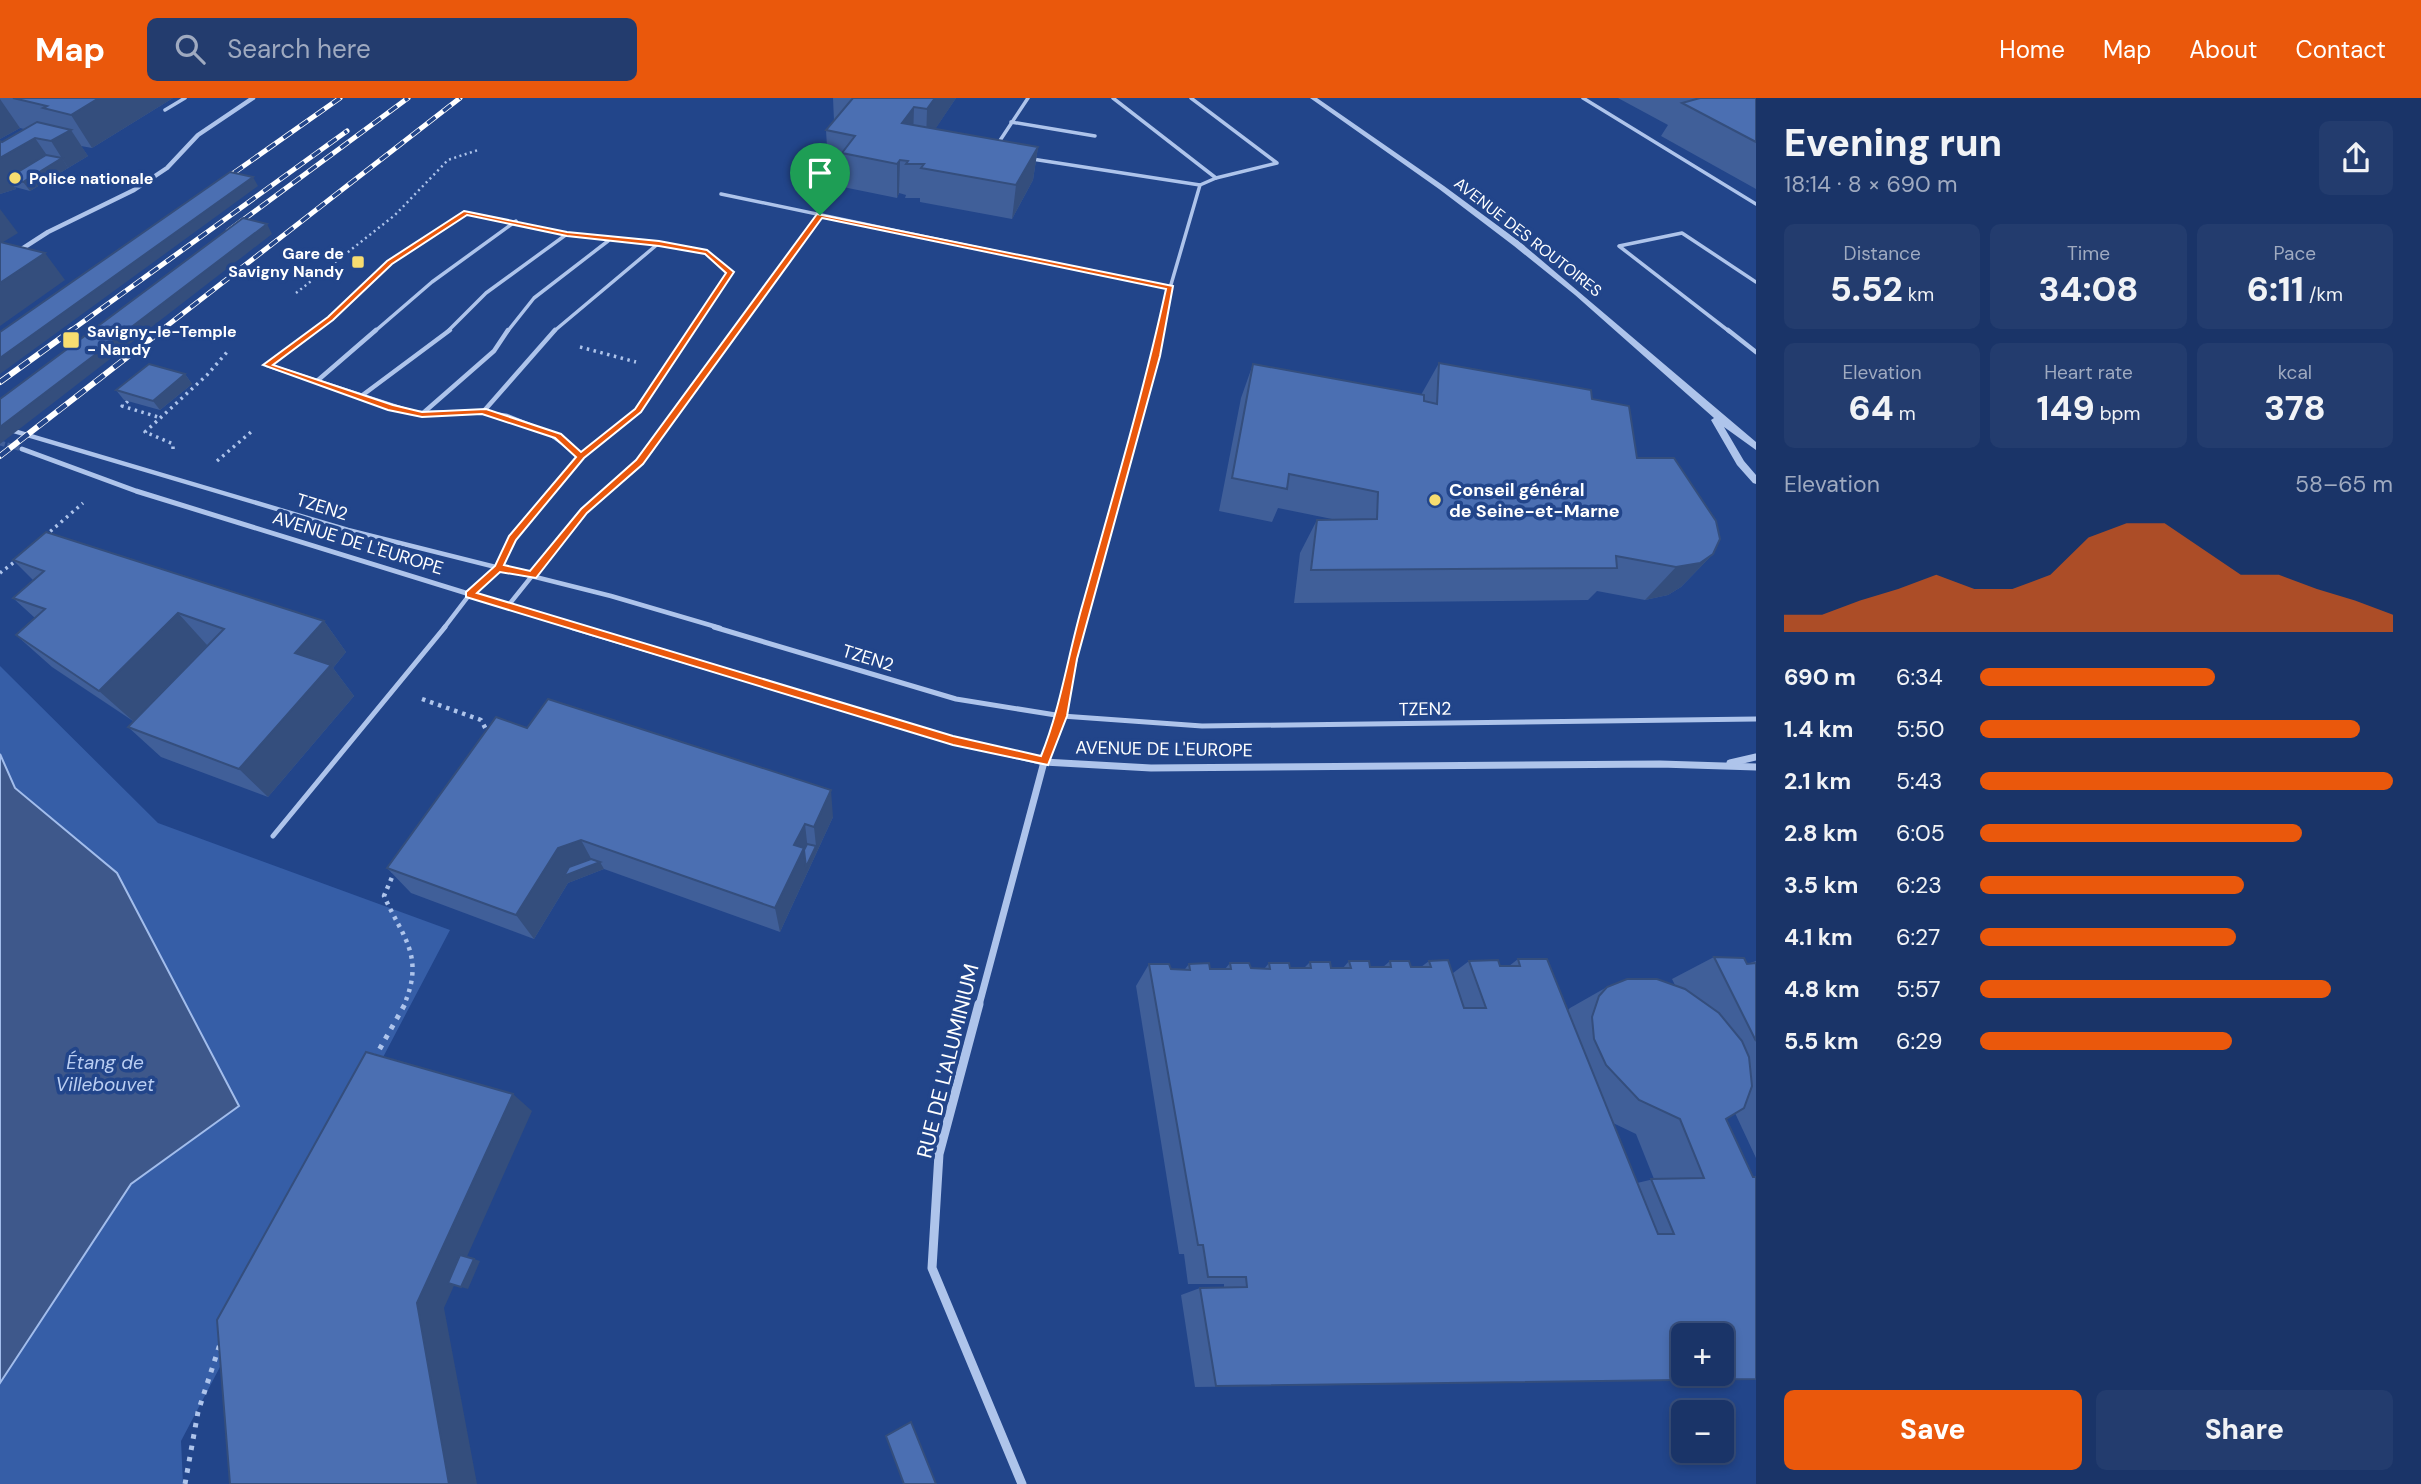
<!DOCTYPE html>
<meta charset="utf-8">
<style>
body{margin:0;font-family:"DM Sans",sans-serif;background:#233c6e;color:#f1f3f6;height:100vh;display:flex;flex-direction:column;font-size:26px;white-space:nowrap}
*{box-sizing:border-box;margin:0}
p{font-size:23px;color:#9faac0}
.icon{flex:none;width:38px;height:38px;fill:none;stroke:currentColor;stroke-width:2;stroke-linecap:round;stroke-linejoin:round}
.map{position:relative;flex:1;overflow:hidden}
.details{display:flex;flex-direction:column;background:#1a3468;width:665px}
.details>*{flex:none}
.tools{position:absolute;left:1671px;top:1225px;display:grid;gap:14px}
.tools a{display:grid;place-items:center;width:63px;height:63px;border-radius:10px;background:#1a3468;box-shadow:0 4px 10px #0003,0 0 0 2px #384f7c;font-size:35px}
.pin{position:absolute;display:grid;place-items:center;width:60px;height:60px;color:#fff;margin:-72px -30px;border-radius:50% 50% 50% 0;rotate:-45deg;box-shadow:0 0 7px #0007}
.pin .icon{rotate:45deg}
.round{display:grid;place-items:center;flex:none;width:74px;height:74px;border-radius:10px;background:#233c6e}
.summary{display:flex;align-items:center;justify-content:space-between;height:119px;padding:0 28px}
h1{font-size:38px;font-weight:800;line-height:52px}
.stats{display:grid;grid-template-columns:repeat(3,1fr);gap:10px;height:119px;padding:7px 28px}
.stats div{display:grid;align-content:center;border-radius:10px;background:#233c6e;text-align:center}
.stats b{font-size:35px;font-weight:800}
.stats small{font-size:19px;font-weight:400}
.stats p{font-size:19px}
.chart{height:196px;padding:14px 28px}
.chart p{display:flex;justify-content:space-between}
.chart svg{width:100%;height:126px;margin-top:7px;fill:#ea580c;opacity:.7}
.cta{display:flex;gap:14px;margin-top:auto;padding:14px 28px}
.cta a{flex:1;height:80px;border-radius:10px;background:#ea580c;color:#fff;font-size:28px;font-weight:800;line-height:80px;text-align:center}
.cta a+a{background:#233c6e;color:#f1f3f6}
ul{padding:0 28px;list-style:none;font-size:23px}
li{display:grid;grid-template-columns:112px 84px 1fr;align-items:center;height:52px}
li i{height:18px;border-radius:9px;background:#ea580c}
header{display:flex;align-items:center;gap:42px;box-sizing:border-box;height:98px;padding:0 35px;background:#ea580c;color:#fff}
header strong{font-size:33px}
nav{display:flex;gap:38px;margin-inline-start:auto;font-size:24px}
.search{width:490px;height:63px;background:#233c6e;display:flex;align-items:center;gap:18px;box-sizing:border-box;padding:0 24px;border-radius:10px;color:#9faac0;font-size:26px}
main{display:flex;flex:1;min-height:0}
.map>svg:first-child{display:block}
.green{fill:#365ea7}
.water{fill:#3e588b;stroke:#a2bdec;stroke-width:2}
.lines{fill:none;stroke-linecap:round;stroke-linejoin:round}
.minor-tunnel{stroke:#43619c;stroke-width:5;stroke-dasharray:5 2.5;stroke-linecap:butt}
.path-far3{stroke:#aec4eb;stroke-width:2.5;stroke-dasharray:2 3.5;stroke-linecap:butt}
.path-far2{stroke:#aec4eb;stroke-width:3.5;stroke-dasharray:2.5 4.5;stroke-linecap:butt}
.path-far1{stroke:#aec4eb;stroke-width:4.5;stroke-dasharray:3.5 5;stroke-linecap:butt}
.path{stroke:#aec4eb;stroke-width:5;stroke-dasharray:4.5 7;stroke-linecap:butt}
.service-far2{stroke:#aec4eb;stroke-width:3.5}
.service-far1{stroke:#aec4eb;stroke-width:4.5}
.service{stroke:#aec4eb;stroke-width:5}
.minor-far3{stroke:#aec4eb;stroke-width:4.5}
.minor-far2{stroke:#aec4eb;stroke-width:5}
.minor-far1{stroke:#aec4eb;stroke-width:7}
.minor{stroke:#aec4eb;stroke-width:9}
.tertiary{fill:#aec4eb;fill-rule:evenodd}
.rail-far1-casing{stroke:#fff;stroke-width:5}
.rail-casing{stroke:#fff;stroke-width:6}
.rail-far1{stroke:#22458a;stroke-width:3.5;stroke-dasharray:10;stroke-linecap:butt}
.rail{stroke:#22458a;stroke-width:4.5;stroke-dasharray:12;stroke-linecap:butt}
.wall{fill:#405f99;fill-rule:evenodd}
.shaded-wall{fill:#344e7d}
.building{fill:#4b6fb2;stroke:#344e7d;stroke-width:2;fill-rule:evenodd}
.route{fill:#ea580c;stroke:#fff;stroke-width:2;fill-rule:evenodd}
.poi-dot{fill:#f7dd70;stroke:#22458a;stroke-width:2.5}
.labels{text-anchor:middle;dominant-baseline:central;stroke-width:7;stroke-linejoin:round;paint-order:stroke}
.far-poi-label{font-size:16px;font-weight:bold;fill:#fff;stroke:#22458a;text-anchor:start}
.far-street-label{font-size:16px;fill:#fff;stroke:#22458a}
.poi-label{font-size:18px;font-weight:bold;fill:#fff;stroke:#22458a;text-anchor:start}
.street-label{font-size:18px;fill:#fff;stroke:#22458a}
.water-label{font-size:19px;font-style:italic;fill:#bacef2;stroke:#22458a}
.near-street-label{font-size:21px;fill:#fff;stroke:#22458a}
</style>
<header>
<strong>Map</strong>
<div class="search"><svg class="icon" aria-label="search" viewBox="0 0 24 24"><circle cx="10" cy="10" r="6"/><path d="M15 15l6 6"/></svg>Search here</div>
<nav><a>Home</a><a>Map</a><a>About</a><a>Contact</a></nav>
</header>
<main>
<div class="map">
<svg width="1756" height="1386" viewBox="0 0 1756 1386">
<rect width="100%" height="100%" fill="#22458a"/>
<path class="green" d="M0,568L158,725L450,832L181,1343L183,1386H0V1285L131,1086L239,1008L117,775L15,690L0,656Z"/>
<path class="water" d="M0,656L15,690L117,775L239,1008L131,1086L0,1285Z"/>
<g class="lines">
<path class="minor-tunnel" d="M0,345L22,351"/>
<path class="path-far3" d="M296,195L395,117L448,62L478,52"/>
<g class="path-far2">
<path d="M580,249L636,264"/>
<path d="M128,303L122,308L158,319"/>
<path d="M173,351V346L145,334L207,277L228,253"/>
<path d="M217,363L251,334"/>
<path d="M45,438L83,405"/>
<path d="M0,475L17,462"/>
</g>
<g class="path-far1">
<path d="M422,601L481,622L488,635"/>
<path d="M395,772L384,798C403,840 425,858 404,907"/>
</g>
<g class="path">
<path d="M374,961L405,906"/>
<path d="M185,1386L198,1314L220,1246"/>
</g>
<g class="service-far2">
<path d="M1113,0L1216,80L1277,65L1191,0"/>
<path d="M1583,0L1756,106"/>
<path d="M165,12L185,0"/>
<path d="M1011,24L1095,38"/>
<path d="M997,47L1028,0"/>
<path d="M1032,61L1200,87"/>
<path d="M721,96L1170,190L1200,87L1216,80"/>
<path d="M313,234L331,221L389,165L466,115L567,136L659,145L707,155L730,174L690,234"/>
<path d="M374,234L432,184L516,123"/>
<path d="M447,234L486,195L567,136"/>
<path d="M507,234L534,200L608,143"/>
<path d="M553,234L659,145"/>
<path d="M734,234L820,117"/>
<path d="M1730,234L1619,148L1682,135L1756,184"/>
</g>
<g class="service-far1">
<path d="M315,232L267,267L415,315L480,314L507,318L547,334L581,358"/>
<path d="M1728,232L1756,254"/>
<path d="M317,283L376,232"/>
<path d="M360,299L450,232"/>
<path d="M483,314L555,232"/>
<path d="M422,316L494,253L508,232"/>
<path d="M0,329L348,432L611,498L720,530"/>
<path d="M581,358L638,312L691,232"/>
<path d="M507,509L584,413L639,364L736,232"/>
<path d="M444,530L470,496L499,470L512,441L581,358"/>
</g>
<g class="service">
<path d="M714,529L956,601L1062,618L1202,628L1756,621"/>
<path d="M273,738L445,529"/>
</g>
<g class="minor-far3">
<path d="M0,165L48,134L134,92L167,70L198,37L253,0"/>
<path d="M1161,234L1170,190"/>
</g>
<g class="minor-far2">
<path d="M22,351L136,393L579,530"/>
<path d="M1080,530L1161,232"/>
</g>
<g class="minor-far1">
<path d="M573,529L952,642L1044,664L1151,670L1660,666L1756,669"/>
<path d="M1730,665L1756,659"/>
<path d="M979,907L1044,664L1062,618L1081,529"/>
</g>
<path class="minor" d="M979,906L939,1056L932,1170L1022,1386"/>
<path class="tertiary" d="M1310,0H1317L1444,88L1520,144L1756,344V352L1724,329L1744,363L1756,377V386L1753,385L1737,367L1711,322L1714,320L1575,197L1514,148L1439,91Z"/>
<g class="rail-far1-casing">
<g id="rail-far1">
<path d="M218,86L340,0"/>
<path d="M228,133L408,0"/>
<path d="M69,234L347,33"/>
<path d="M159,234L460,0"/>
</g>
</g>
<g class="rail-casing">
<g id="rail">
<path d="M0,284L72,232"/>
<path d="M0,358L162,232"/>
</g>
</g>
<use href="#rail-far1" class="rail-far1"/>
<use href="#rail" class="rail"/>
</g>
<g class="wall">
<path d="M0,0H173L92,50L81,48L88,58L30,93L15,89L16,91L0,96L2,44L24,31L20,30L0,41Z"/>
<path d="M833,0H956L935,31L1038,49L1033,82L1012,121L920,104V100H905L906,97L899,95L897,100L843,89L842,69L828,66L826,32L834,23Z"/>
<path d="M1618,0H1756V91L1661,38L1668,27Z"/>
<path d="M1439,265L1592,301L1713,456L1681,489L1668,497L1645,502L1597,493L1588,502L1294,505L1300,455L1317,422L1332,421L1278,410L1272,424L1219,413L1241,300L1253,266L1421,297Z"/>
<path d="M185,276L192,286L160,312L124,302L116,292Z"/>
<path d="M13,462L324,523L346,554L333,570L354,598L268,699L161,659L128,629L208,547H207L133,623L52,569L16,537L35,520L13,500L33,482Z"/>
<path d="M527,630L833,719L780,834L604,771L568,785L534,841L411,795L387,770Z"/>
<path d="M1714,859L1747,866L1756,863V1060L1735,1015L1726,1021L1756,1281L1195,1289L1181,1197L1200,1190H1224V1186H1188L1184,1156H1179L1136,888L1149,866L1171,871H1185L1189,866L1210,871H1225L1230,865L1251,870L1264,871L1269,865L1290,870H1304L1310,864L1331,870H1343L1349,863L1370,869H1383L1390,863L1411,869H1421L1429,863L1453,875L1469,863L1500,868H1509L1518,861L1567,913L1570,910L1607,889L1675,887L1672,881ZM1613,1025L1636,1036L1654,1081L1637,1085Z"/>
</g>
<g class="shaded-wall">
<path d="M99,0H173L92,50L71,17Z"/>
<path d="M935,0H956L926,45L927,11Z"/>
<path d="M0,1L20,30L0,41Z"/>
<path d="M914,9L913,42L902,25Z"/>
<path d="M71,32L88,58L68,70L51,43Z"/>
<path d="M35,40L53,66L62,60L68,70L30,93L23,84L8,80L16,91L0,96V60Z"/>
<path d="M1038,49L1033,82L1012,121L1016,87Z"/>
<path d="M900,62L899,95L897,100V66Z"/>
<path d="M253,79L258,88L0,276V260Z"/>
<path d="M0,111L18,135L0,146Z"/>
<path d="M267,126L272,136L0,346V329Z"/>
<path d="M45,155L65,182L0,228V185Z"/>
<path d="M185,276L192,286L160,312L153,303Z"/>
<path d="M1713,456L1681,489L1668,497L1645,502L1676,469Z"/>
<path d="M178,515L207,547L133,623L99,593Z"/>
<path d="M324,523L346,554L333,570L354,598L268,699L239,671L295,555Z"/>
<path d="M831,692L833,719L780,834L775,810L794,747L805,726L808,753L816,748L814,729Z"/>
<path d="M581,742L594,766L600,764L604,771L568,785L534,841L516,817L558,750Z"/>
<path d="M513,996L532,1013L444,1210L477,1386H449L417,1205Z"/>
<path d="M474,1161L480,1163L468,1191L461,1189Z"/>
</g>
<g class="building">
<path d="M13,0H99L71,17L43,10L47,8Z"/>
<path d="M853,0H935L927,11L914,9L902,25L1038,49L1016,87L921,70L924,66H906L908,63L900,62L897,66L842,55L855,38L826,32Z"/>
<path d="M1700,0H1756V44L1682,5Z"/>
<path d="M37,24L71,32L51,43L35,40L0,60V43L2,44Z"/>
<path d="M46,57L62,60L23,84L8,80Z"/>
<path d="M230,74L253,79L0,260V234Z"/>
<path d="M243,120L267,126L0,329V301Z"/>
<path d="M0,144L45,155L0,185Z"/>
<path d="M1439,265L1591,292L1592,301L1629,308L1637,360H1674L1716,423L1720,441L1713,456L1700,465L1676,469L1616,458L1617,470L1311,472L1317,422L1377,421L1378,394L1289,376L1287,391L1232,380L1253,266L1424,297V303L1437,306Z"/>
<path d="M149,266L185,276L153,303L116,292Z"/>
<path d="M46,434L324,523L295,555L331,567L239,671L128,629L224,531L178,515L99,593L16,537L45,511L13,500L44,473L13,462Z"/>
<path d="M548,601L831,692L814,729L805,726L794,747L804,750L775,810L581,742L558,750L516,817L387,770L496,619L527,630Z"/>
<path d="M807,746L816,748L806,769L804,752Z"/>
<path d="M591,761L600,764L564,778L569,769Z"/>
<path d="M1714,859L1744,860L1747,866L1756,865V943Z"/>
<path d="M1518,861H1547L1658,1136H1674L1651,1081L1704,1080L1680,1021L1639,1002L1606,967L1594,941L1592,919L1599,898L1607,889L1627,881H1657L1685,891L1719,915L1742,943L1749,959L1752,988L1744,1010L1726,1021L1753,1079H1756V1281L1216,1288L1200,1190L1247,1189L1246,1179H1208L1203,1147H1198L1149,866H1169L1171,871L1190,872L1189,866L1209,865L1210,871H1231L1230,865H1249L1251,870L1270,871L1269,865H1289L1290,870H1311L1310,864H1330L1331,870H1351L1349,863H1369L1370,869H1391L1390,863H1409L1411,869H1431L1429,863L1448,862L1464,910H1486L1469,863L1498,862L1500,868H1520ZM1684,1237H1722V1276H1684Z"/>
<path d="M366,954L513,996L417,1205L449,1386H230L217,1222Z"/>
<path d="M460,1157L474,1161L461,1189L448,1185Z"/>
<path d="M911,1324L936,1386H904L886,1338Z"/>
</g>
<path class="route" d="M464,113L567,134L659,143L707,152L734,174L641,314L584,360L516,442L504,467L530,473L581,411L636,362L817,116L1173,188L1160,258L1077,561L1067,618L1048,667L953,647L466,499V494L495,468L509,438L576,359L555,340L482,316L422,319L388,312L263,267L328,219L387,163ZM467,117L567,138L659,148L705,156L726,175L635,311L581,354L561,336L486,311L422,314L393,307L273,267L333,222L392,166ZM822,120L1166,191C1143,297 1112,401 1083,505C1068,556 1061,609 1041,658L953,638L477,495L500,474L536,480L587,415L643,366Z"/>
<g class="poi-dot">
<circle cx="15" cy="80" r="7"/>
<rect x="351" y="157" width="14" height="14" rx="3.5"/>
<rect x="62" y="233" width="18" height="18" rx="3.5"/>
<circle cx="1435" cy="402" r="7"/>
</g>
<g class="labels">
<g class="far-poi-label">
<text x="29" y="80">Police nationale</text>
<text x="344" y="155" text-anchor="end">Gare de<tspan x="344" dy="18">Savigny Nandy</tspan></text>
<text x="87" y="233">Savigny-le-Temple<tspan x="87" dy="18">- Nandy</tspan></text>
</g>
<g class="far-street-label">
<text transform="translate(1528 139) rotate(38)">AVENUE DES ROUTOIRES</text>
</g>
<g class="poi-label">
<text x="1449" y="392">Conseil général<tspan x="1449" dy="21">de Seine-et-Marne</tspan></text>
</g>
<g class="street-label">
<text transform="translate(322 409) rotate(17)">TZEN2</text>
<text transform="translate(358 445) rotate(17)">AVENUE DE L'EUROPE</text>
<text transform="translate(868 560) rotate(17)">TZEN2</text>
<text transform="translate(1425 611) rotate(-1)">TZEN2</text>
<text transform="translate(1164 651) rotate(1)">AVENUE DE L'EUROPE</text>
</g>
<g class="water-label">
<text x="105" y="964">Étang de<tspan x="105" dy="22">Villebouvet</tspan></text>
</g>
<g class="near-street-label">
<text transform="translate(948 963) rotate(-76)">RUE DE L'ALUMINIUM</text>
</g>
</g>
</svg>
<div class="tools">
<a>+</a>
<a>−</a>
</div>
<div class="pin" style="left:820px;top:117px;background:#1e9e55"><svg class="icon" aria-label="arrive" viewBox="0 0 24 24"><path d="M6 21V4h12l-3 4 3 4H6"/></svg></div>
</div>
<section class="details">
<div class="summary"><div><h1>Evening run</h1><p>18:14 · 8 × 690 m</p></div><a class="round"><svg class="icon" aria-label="share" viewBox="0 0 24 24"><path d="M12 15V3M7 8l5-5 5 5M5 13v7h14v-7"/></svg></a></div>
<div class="stats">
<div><p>Distance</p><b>5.52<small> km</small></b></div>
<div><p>Time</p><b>34:08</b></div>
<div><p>Pace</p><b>6:11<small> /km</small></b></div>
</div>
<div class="stats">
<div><p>Elevation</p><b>64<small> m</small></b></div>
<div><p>Heart rate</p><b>149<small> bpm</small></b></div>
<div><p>kcal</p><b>378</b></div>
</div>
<div class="chart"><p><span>Elevation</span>58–65 m</p>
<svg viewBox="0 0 160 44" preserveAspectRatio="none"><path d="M0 44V38L10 38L20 33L30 29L40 24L50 29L60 29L70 24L80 11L90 6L100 6L110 15L120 24L130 24L140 29L150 33L160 38V44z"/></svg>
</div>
<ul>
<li><b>690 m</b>6:34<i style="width:57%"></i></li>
<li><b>1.4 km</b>5:50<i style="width:92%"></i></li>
<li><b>2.1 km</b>5:43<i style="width:100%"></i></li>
<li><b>2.8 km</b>6:05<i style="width:78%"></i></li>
<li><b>3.5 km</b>6:23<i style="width:64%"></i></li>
<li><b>4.1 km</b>6:27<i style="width:62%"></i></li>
<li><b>4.8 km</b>5:57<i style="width:85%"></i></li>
<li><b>5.5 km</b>6:29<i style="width:61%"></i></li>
</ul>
<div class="cta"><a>Save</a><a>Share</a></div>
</section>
</main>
